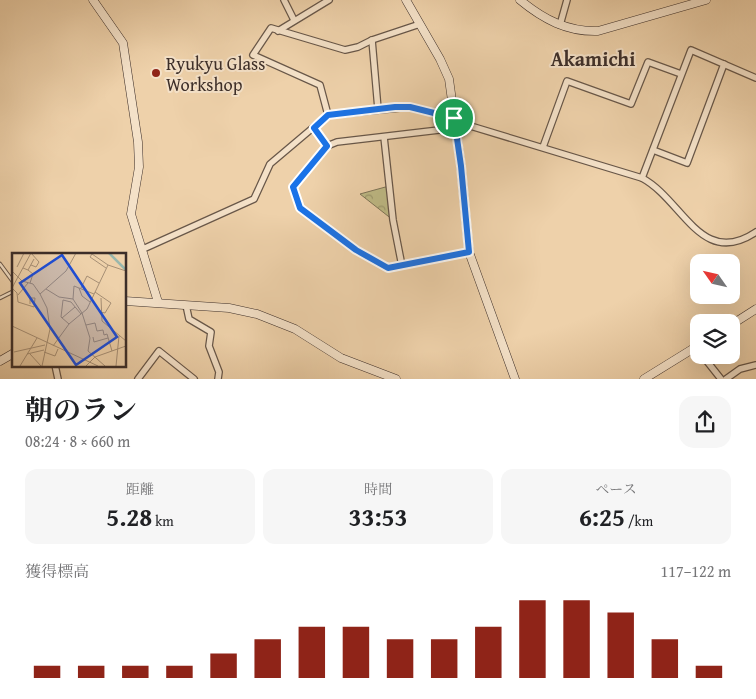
<!DOCTYPE html>
<html lang="ja">
<meta charset="utf-8">
<style>
body{margin:0;font-family:"Gentium Book Plus","Noto Serif JP",serif;background:#f6f6f6;color:#202124;height:100vh;display:flex;flex-direction:column;font-size:19px;white-space:nowrap}
*{box-sizing:border-box;margin:0}
p{font-size:16px;color:#757577}
.icon{flex:none;width:28px;height:28px;fill:none;stroke:currentColor;stroke-width:2;stroke-linecap:round;stroke-linejoin:round}
.map{position:relative;height:379px;overflow:hidden}
.details{display:flex;flex-direction:column;background:#fff;flex:1}
.details>*{flex:none}
.needle{width:32px;rotate:304deg}
.buttons{position:absolute;left:690px;top:254px;display:grid;gap:10px}
.buttons a{display:grid;place-items:center;width:50px;height:50px;border-radius:10px;background:#fff;box-shadow:0 5px 20px #0002;font-size:25px}
.pin{position:absolute;display:grid;place-items:center;width:42px;height:42px;color:#fff;margin:-21px;border:2px solid #fff;border-radius:50%;box-shadow:0 1px 5px #0007}
.round{display:grid;place-items:center;flex:none;width:52px;height:52px;border-radius:15px;background:#f6f6f6}
.head{display:flex;align-items:center;justify-content:space-between;height:85px;padding:0 25px}
h1{font-size:28px;font-weight:700;line-height:38px}
.stats{display:grid;grid-template-columns:repeat(3,1fr);gap:8px;height:85px;padding:5px 25px}
.stats div{display:grid;align-content:center;border-radius:12px;background:#f6f6f6;text-align:center}
.stats b{font-size:25px;font-weight:700}
.stats small{font-size:14px;font-weight:400}
.stats p{font-size:14px}
.chart{height:140px;padding:10px 25px}
.chart p{display:flex;justify-content:space-between}
.chart svg{width:100%;height:90px;margin-top:5px;stroke:#8f2418;stroke-width:6}
.map>svg:first-child{display:block}
.park{fill:url(#park-crowns);stroke:#7d7457}
.lines{fill:none;stroke-linecap:round;stroke-linejoin:round}
.lane-casing{stroke:#685749;stroke-width:4.5}
.street-casing{stroke:#685749;stroke-width:8}
.secondary-casing{stroke:#3c2e29;stroke-width:9}
.lane{stroke:#f4e1c8;stroke-width:2.5}
.street{stroke:#f4e1c8;stroke-width:5.5}
.secondary{stroke:#f4e1c8;stroke-width:8}
.route-casing{stroke:#fff;stroke-width:10}
.route{stroke:#1a73e8;stroke-width:6}
.poi-dot{fill:#8f2418;stroke:#f4e1c8;stroke-width:2}
.labels{text-anchor:middle;dominant-baseline:central;stroke-width:4;stroke-linejoin:round;paint-order:stroke}
.poi-label{font-size:18px;fill:#3c2e29;stroke:#f4e1c8;text-anchor:start}
.quarter-label{font-size:20px;font-weight:bold;fill:#3c2e29;stroke:#f4e1c8}
.inset-river{fill:none;stroke:#99b7ac;stroke-width:2.5}
.inset-road{fill:none;stroke:#a79076;stroke-width:1}
.view{fill:#1d4ed8;fill-opacity:0.15;stroke:#1d4ed8;stroke-width:2.5}
.inset-edge{fill:none;stroke:#3c2e29;stroke-width:2.5}
</style>
<div class="map">
<svg width="756" height="379" viewBox="0 0 756 379">
<defs>
<pattern id="park-crowns" width="20" height="18" patternUnits="userSpaceOnUse" patternTransform="scale(1.25)"><rect width="20" height="18" fill="#beba85"/><path d="M2 6a3 3 0 1 1 6 0M12 15a3 3 0 1 1 6 0" fill="none" stroke="#9c986d"/></pattern>
</defs>
<rect width="100%" height="100%" fill="#eed1aa"/>
<filter id="stains"><feTurbulence type="fractalNoise" baseFrequency=".004" numOctaves="4"/><feColorMatrix values="0 0 0 0 .2 0 0 0 0 .09 0 0 0 0 .02 0 0 0 .5 -.17"/></filter>
<radialGradient id="worn" r=".72"><stop offset=".6" stop-color="#630" stop-opacity="0"/><stop offset="1" stop-color="#630" stop-opacity=".3"/></radialGradient>
<path class="park" d="M389,186L393,220L360,194Z"/>
<g class="lines">
<g class="lane-casing">
<g id="lane">
<path d="M0,264L14,283"/>
<path d="M0,298L14,291"/>
</g>
</g>
<g class="street-casing">
<g id="street">
<path d="M284,0L294,20"/>
<path d="M560,25L567,0"/>
<path d="M278,31L329,0"/>
<path d="M372,40L378,109"/>
<path d="M328,115L320,85L253,55L271,28L345,50L358,47L372,40L420,24"/>
<path d="M454,121L642,178C683,200 701,269 756,232"/>
<path d="M314,128L327,146"/>
<path d="M456,128L337,142L327,146L293,187L300,208L356,250L388,268L469,252"/>
<path d="M384,137L393,220L402,266"/>
<path d="M543,147L567,81L631,104L648,62L681,74"/>
<path d="M653,150L687,163L724,64"/>
<path d="M642,178L691,50L756,78"/>
<path d="M143,249L254,199L270,164L328,115L410,107L454,118"/>
<path d="M186,305L189,319L211,332L209,346L219,372L218,379"/>
<path d="M702,355L721,379"/>
<path d="M55,365L58,379"/>
<path d="M138,379L159,351L194,379"/>
<path d="M726,379L740,369L756,365"/>
</g>
</g>
<g class="secondary-casing">
<g id="secondary">
<path d="M93,0L123,43L138,142L139,167L131,214L158,302"/>
<path d="M406,0L440,59L449,79L461,166L469,252L515,379"/>
<path d="M520,0C543,19 567,32 598,31L706,0"/>
<path d="M125,301L229,308L257,314L295,329L341,358L396,379"/>
<path d="M731,325L756,309"/>
<path d="M0,361L14,353"/>
<path d="M644,379L699,345"/>
</g>
</g>
<use href="#lane" class="lane"/>
<use href="#street" class="street"/>
<use href="#secondary" class="secondary"/>
</g>
<g class="lines">
<g class="route-casing">
<path id="route" d="M395,107H410L454,118L461,166L469,252L388,268L356,250L300,208L293,187L327,146L314,128L328,115Z"/>
</g>
<use href="#route" class="route"/>
</g>
<circle class="poi-dot" cx="156" cy="73" r="5"/>
<g class="labels">
<g class="poi-label">
<text x="166" y="63">Ryukyu Glass<tspan x="166" dy="21">Workshop</tspan></text>
</g>
<g class="quarter-label">
<text x="593" y="58">Akamichi</text>
</g>
</g>
<g transform="translate(12 253)">
<rect width="114" height="114" fill="#eed1aa"/>
<path class="inset-river" d="M97,0L114,17"/>
<path class="inset-road" d="M19,0L27,9L24,14L19,12M5,14L12,0M11,15L16,17L22,6M94,15L78,4L80,1L96,12L114,18M16,17L21,21L18,30M0,18L10,28L21,31L28,41M0,35L5,40L6,49L22,54M0,35L19,0M67,35L70,43L78,49M69,35L75,23L87,30M34,36L47,44L61,46L70,60M83,39L99,50L93,60L88,59M6,42L16,30M89,45L90,68L114,88M61,46L62,33L82,41M18,51V45H23L22,54M70,60L78,85L76,98L93,113M50,65L63,54M57,71L49,64L51,47L59,49L69,61M74,72L83,70L85,78L91,77L92,82L95,81L100,98M0,73L86,113M81,84L82,89L96,85M41,93L57,71L75,56L96,12M2,99L33,92M32,99L43,103L46,96M15,101L32,97M18,101L29,113M8,113L25,85M30,113L38,76L35,55L28,41L54,18L64,0M74,113L83,104L114,93M104,113L107,83"/>
<path class="view" d="M50,2L105,84L64,112L8,30Z"/>
<rect width="114" height="114" class="inset-edge"/>
</g>
<rect width="100%" height="100%" filter="url(#stains)"/>
<rect width="100%" height="100%" fill="url(#worn)"/>
</svg>
<div class="buttons">
<a><svg class="needle" viewBox="-14 -14 28 28"><path d="M0-13l5 13h-10z" fill="#e53935"/><path d="M0 13l5-13h-10z" fill="#757577"/></svg></a>
<a><svg class="icon" aria-label="layers" viewBox="0 0 24 24"><path d="M12 4l9 5-9 5-9-5zM3 14l9 5 9-5"/></svg></a>
</div>
<div class="pin" style="left:454px;top:118px;background:#1e9e55"><svg class="icon" aria-label="arrive" viewBox="0 0 24 24"><path d="M6 21V4h12l-3 4 3 4H6"/></svg></div>
</div>
<section class="details">
<div class="head"><div><h1>朝のラン</h1><p>08:24 · 8 × 660 m</p></div><a class="round"><svg class="icon" aria-label="share" viewBox="0 0 24 24"><path d="M12 15V3M7 8l5-5 5 5M5 13v7h14v-7"/></svg></a></div>
<div class="stats">
<div><p>距離</p><b>5.28<small> km</small></b></div>
<div><p>時間</p><b>33:53</b></div>
<div><p>ペース</p><b>6:25<small> /km</small></b></div>
</div>
<div class="chart"><p><span>獲得標高</span>117–122 m</p>
<svg viewBox="0 0 160 44" preserveAspectRatio="none"><path d="M5 44V38M15 44V38M25 44V38M35 44V38M45 44V32M55 44V25M65 44V19M75 44V19M85 44V25M95 44V25M105 44V19M115 44V6M125 44V6M135 44V12M145 44V25M155 44V38"/></svg>
</div>
</section>
